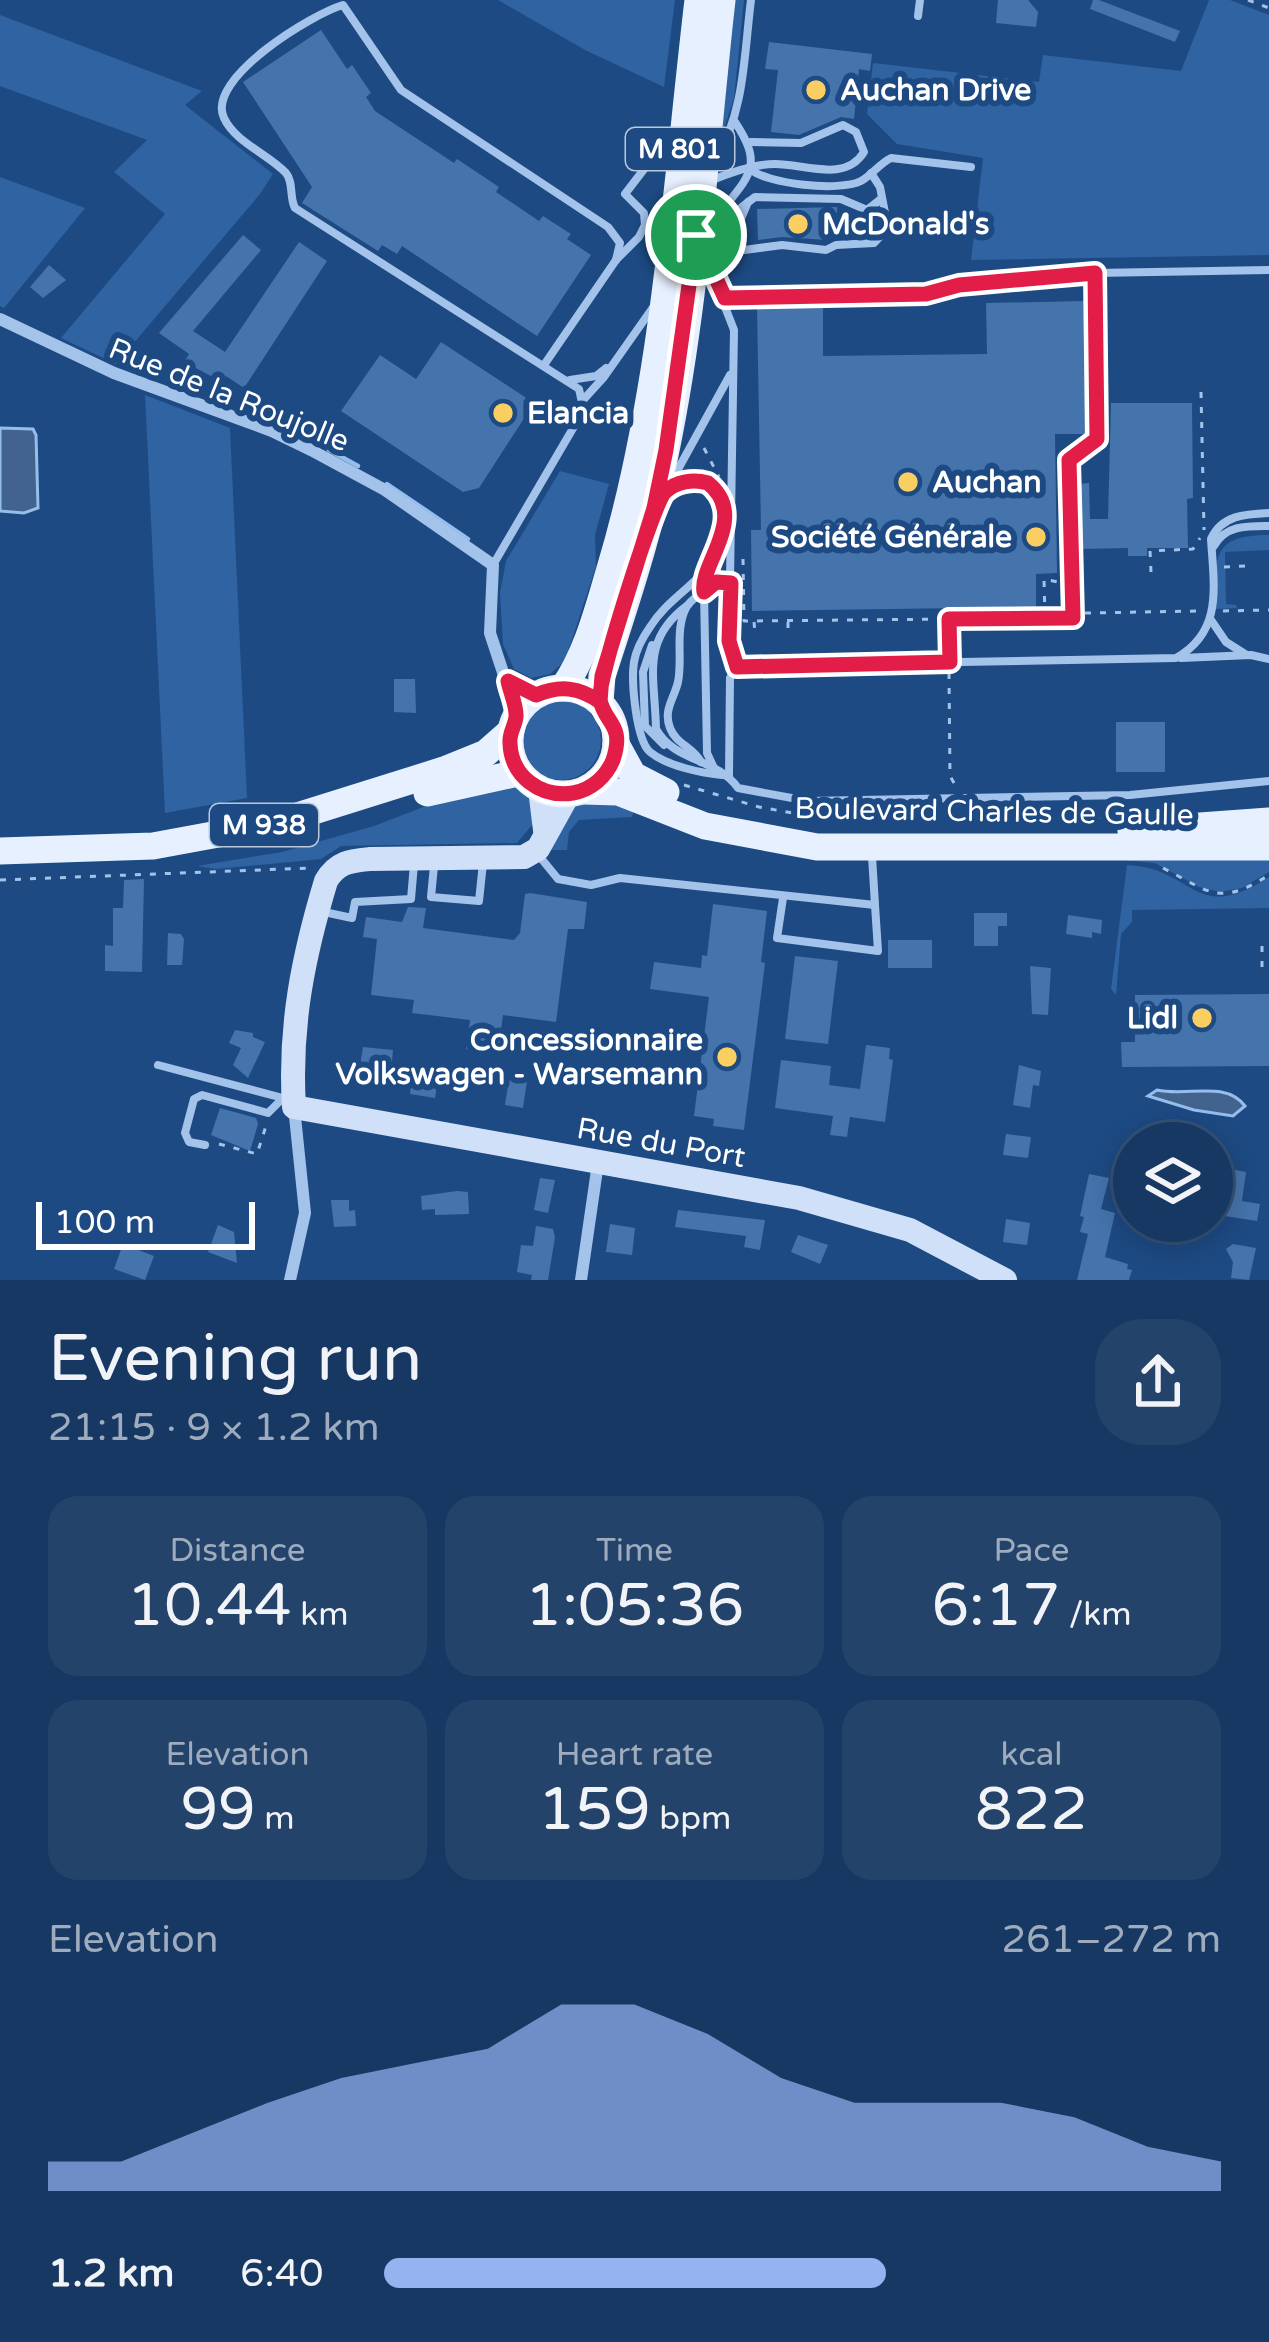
<!DOCTYPE html>
<meta charset="utf-8">
<style>
body{margin:0;font-family:"Varela Round",sans-serif;background:#23436b;color:#f1f3f6;height:100vh;display:flex;flex-direction:column;font-size:45px;white-space:nowrap}
*{box-sizing:border-box;margin:0}
p{font-size:39px;color:#9eacbe}
.icon{flex:none;width:66px;height:66px;fill:none;stroke:currentColor;stroke-width:2;stroke-linecap:round;stroke-linejoin:round}
.map{position:relative;height:1280px;overflow:hidden}
.details{display:flex;flex-direction:column;background:#163862;flex:1}
.details>*{flex:none}
.buttons{position:absolute;left:1113px;top:1122px;display:grid;gap:24px}
.buttons a{display:grid;place-items:center;width:120px;height:120px;border-radius:50%;background:#163862;box-shadow:0 6px 30px #0003,0 0 0 3px #355277;font-size:60px}
.scale{position:absolute;left:36px;bottom:30px;width:219px;box-sizing:border-box;padding-left:12px;border:6px solid #fff;border-top:0;font-size:33px;line-height:42px;white-space:nowrap;color:#fff;-webkit-text-stroke:9px #1d4a83;paint-order:stroke}
.pin{position:absolute;display:grid;place-items:center;width:102px;height:102px;color:#fff;margin:-51px;border:6px solid #fff;border-radius:50%;box-shadow:0 3px 12px #0007}
.round{display:grid;place-items:center;flex:none;width:126px;height:126px;border-radius:48px;background:#23436b}
.summary{display:flex;align-items:center;justify-content:space-between;height:204px;padding:0 48px}
h1{font-size:66px;font-weight:600;line-height:90px}
.stats{display:grid;grid-template-columns:repeat(3,1fr);gap:18px;height:204px;padding:12px 48px}
.stats div{display:grid;align-content:center;border-radius:30px;background:#23436b;text-align:center}
.stats b{font-size:60px;font-weight:600}
.stats small{font-size:33px;font-weight:400}
.stats p{font-size:33px}
.chart{height:336px;padding:24px 48px}
.chart p{display:flex;justify-content:space-between}
.chart svg{width:100%;height:216px;margin-top:12px;fill:#95b2f1;opacity:.7}
ul{padding:0 48px;list-style:none;font-size:39px}
li{display:grid;grid-template-columns:192px 144px 1fr;align-items:center;height:90px}
li i{height:30px;border-radius:15px;background:#95b2f1}
.map>svg:first-child{display:block}
.green{fill:#3063a2}
.water{fill:#42638d;stroke:#96beec;stroke-width:3}
.lines{fill:none;stroke-linecap:round;stroke-linejoin:round}
.stream{stroke:#96beec;stroke-width:4.5}
.building{fill:#4573ac}
.path{stroke:#a3c3ea;stroke-width:3;stroke-dasharray:6 9;stroke-linecap:butt}
.lane{stroke:#a3c3ea;stroke-width:8}
.street{stroke:#a3c3ea;stroke-width:12}
.secondary{stroke:#cfe0f8;stroke-width:24}
.primary{stroke:#e7f0fe;stroke-width:27}
.route-casing{stroke:#fff;stroke-width:24}
.route{stroke:#e11d48;stroke-width:15}
.poi-dot{fill:#face61;stroke:#1d4a83;stroke-width:4.5}
.labels{text-anchor:middle;dominant-baseline:central;stroke-width:12;stroke-linejoin:round;paint-order:stroke}
.shield{fill:#1d4a83;stroke:#bbc9da;stroke-width:3}
.shield-label{font-size:27px;font-weight:bold;fill:#fff}
.poi-label{font-size:30px;font-weight:bold;fill:#fff;stroke:#1d4a83;text-anchor:start}
.street-label{font-size:30px;fill:#fff;stroke:#1d4a83}
</style>
<div class="map">
<svg width="1269" height="1280" viewBox="0 0 1269 1280">
<rect width="100%" height="100%" fill="#1d4a83"/>
<g class="green">
<path d="M498,0H675L664,87L585,50Z"/>
<path d="M735,0H744L734,98L720,141Z"/>
<path d="M1209,0H1230L1269,15V255L971,260L983,158L897,144L867,114L873,63L1039,82L1043,55L1181,71Z"/>
<path d="M0,15L202,91L185,105L273,174L260,194L116,364L61,338L165,214L114,172L147,140L0,86Z"/>
<path d="M0,177L85,208L4,308L0,306Z"/>
<path d="M145,395L230,428L247,798L165,813Z"/>
<path d="M560,471L609,484L595,535L596,566L565,661L550,674L531,678L514,669L503,644L500,593L506,561Z"/>
<path d="M1269,535V550L1225,552L1226,604L1236,605L1237,608L1216,609C1216,559 1209,535 1269,535Z"/>
<circle cx="561" cy="740" r="40"/>
<path d="M518,786L532,798L533,824L517,843L341,846L321,859L216,869L197,866L282,852L374,826L475,787Z"/>
<path d="M580,798L635,807L632,817L579,820L569,832L567,850H548Z"/>
<path d="M1269,852V872L1242,888L1220,892L1199,887L1155,863L1122,860Z"/>
<path d="M1127,865C1196,868 1193,926 1269,877V908L1132,910V922L1121,934L1116,995L1111,989Z"/>
</g>
<g class="water">
<path d="M0,428L33,429L36,435L38,508L24,513L0,511Z"/>
<path d="M1157,1090C1188,1097 1225,1080 1245,1106L1233,1116L1194,1110L1148,1096Z"/>
</g>
<g class="lines">
<g class="stream">
<path d="M329,450L358,466"/>
<path d="M387,484L468,539"/>
</g>
</g>
<g class="building">
<path d="M998,0H1028L1038,12L1036,27L996,23Z"/>
<path d="M1093,0H1099L1180,31L1175,42L1090,9Z"/>
<path d="M321,30L347,69L352,65L371,93L366,97L375,111L454,163L457,159L499,187L496,192L539,221L543,216L571,234L567,239L591,255L537,336L402,246L397,254L382,245L378,251L302,203L312,187L243,82Z"/>
<path d="M769,42L872,54L870,71L859,69L854,119L841,117L799,135L771,132L778,70L765,69Z"/>
<path d="M837,207L838,237L827,240L782,237L758,240L757,209Z"/>
<path d="M243,235L261,250L193,331L225,352L299,242L327,261L244,388L226,376L223,382L199,370L185,361L189,354L159,333Z"/>
<path d="M49,265L66,280L43,298L30,287Z"/>
<path d="M1085,301L1088,434H1055L1057,573L1036,574V607L752,611L751,530H761L757,307L823,306V356L987,354L986,303Z"/>
<path d="M441,342L534,403L479,488L463,492L341,411L380,355L416,379Z"/>
<path d="M1111,403H1192L1193,498L1187,499L1188,548H1147V556H1128V548L1080,549L1078,484L1089,483L1090,519H1108Z"/>
<path d="M394,679H415L416,713L394,712Z"/>
<rect x="1116" y="722" width="49" height="50"/>
<path d="M144,879L142,972L105,971V945L113,946V908H123L124,880Z"/>
<path d="M530,893L587,902L584,929H568L556,1022L503,1015L498,1053L466,1049L470,1020L412,1013L414,1000L371,995L377,939L363,937L366,917L402,922L408,907L426,908L423,928L514,940L520,933L525,894Z"/>
<path d="M713,904L767,911L761,962L765,963L744,1130L713,1126L714,1119L694,1116L709,997L650,989L654,962L701,968L702,955L707,956Z"/>
<path d="M974,913H1007V926H998V946H974Z"/>
<path d="M1068,915L1102,920L1101,934L1092,932V938L1066,934Z"/>
<path d="M168,933L181,934L184,939L182,965H167Z"/>
<rect x="888" y="940" width="44" height="28"/>
<path d="M795,956L838,961L828,1044L785,1039Z"/>
<path d="M1030,966L1051,968L1048,1015L1032,1014Z"/>
<path d="M1269,994V1066L1122,1067L1121,1042H1135V995Z"/>
<path d="M235,1030L253,1033V1037L265,1042L248,1078L233,1065L241,1048L229,1043Z"/>
<path d="M866,1045L890,1048L889,1059L893,1060L885,1122L850,1117L847,1137L830,1135L833,1116L775,1108L781,1060L831,1066L829,1085L860,1089Z"/>
<path d="M363,1047L393,1050L391,1071L360,1065Z"/>
<path d="M1019,1065L1041,1071L1039,1086L1033,1085L1030,1108L1013,1105Z"/>
<path d="M412,1075L438,1078L435,1098L410,1094Z"/>
<path d="M509,1079L527,1081L523,1108L505,1105Z"/>
<path d="M220,1108L256,1118L258,1124L250,1151L211,1135Z"/>
<path d="M1006,1134L1031,1137L1028,1158L1003,1155Z"/>
<path d="M1224,1168L1246,1172L1242,1201L1260,1204L1257,1221L1212,1214L1216,1185L1222,1186Z"/>
<path d="M1089,1174L1109,1178L1101,1209L1115,1213L1105,1257L1128,1264L1127,1269L1132,1270L1129,1280H1077L1088,1234L1080,1232L1084,1217L1080,1216Z"/>
<path d="M540,1178L555,1180L548,1213L534,1210Z"/>
<path d="M457,1191L468,1192L469,1214L435,1215V1209L422,1210L421,1196Z"/>
<path d="M331,1200H349V1211L355,1210L356,1226L334,1227Z"/>
<path d="M678,1210L765,1220L760,1250L744,1247L746,1236L675,1227Z"/>
<path d="M1006,1219L1030,1223L1027,1245L1003,1242Z"/>
<path d="M610,1224L635,1228L632,1255L606,1252Z"/>
<path d="M218,1225L234,1232L237,1263L208,1252Z"/>
<path d="M536,1226L553,1229L555,1237L548,1280H531L532,1275L517,1272L521,1245L533,1246Z"/>
<path d="M798,1235L828,1245L820,1264L791,1252Z"/>
<path d="M123,1244L154,1256L145,1280L114,1269Z"/>
<path d="M1233,1244L1256,1248L1249,1280L1231,1278L1233,1262L1226,1249Z"/>
</g>
<g class="lines">
<g class="path">
<path d="M1248,0L1269,8"/>
<path d="M1201,392L1204,530"/>
<path d="M704,448L719,477"/>
<path d="M743,559L744,621L1057,618"/>
<path d="M1224,567L1247,566"/>
<path d="M1151,572L1150,551L1193,549L1200,538"/>
<path d="M1223,611L1269,610"/>
<path d="M1085,613L1201,611"/>
<path d="M1045,617L1044,579L1062,583"/>
<path d="M949,619V651"/>
<path d="M754,622L755,633"/>
<path d="M788,622V632"/>
<path d="M949,673L950,776L957,788"/>
<path d="M684,785L759,807L804,815L926,820L1114,817"/>
<path d="M1163,868C1210,892 1219,907 1269,875"/>
<path d="M0,880L310,868"/>
<path d="M1262,967V939"/>
<path d="M219,1144L257,1154L266,1126"/>
</g>
<g class="lane">
<path d="M918,16L920,0"/>
<path d="M716,159C745,111 744,54 751,0"/>
<path d="M750,169C767,184 839,192 861,181C872,175 879,164 891,158L971,167"/>
<path d="M710,181C729,173 754,164 775,164C805,164 845,183 864,152L856,132L843,125L801,143L751,142"/>
<path d="M748,202L738,226L721,236L729,252L782,245L826,250L836,245L874,243L888,228L880,187L871,173"/>
<path d="M722,225L719,214C750,175 764,166 735,122"/>
<path d="M721,236L726,219L755,197L841,199L867,210L881,199"/>
<path d="M704,253L734,330L729,641L737,666L1176,658C1223,632 1214,587 1211,539C1222,515 1245,514 1269,513"/>
<path d="M725,299L926,294L959,285L1095,273"/>
<path d="M544,365L616,260L639,237L645,225L644,213L625,194L674,130"/>
<path d="M570,380L596,376L606,368"/>
<path d="M584,399L604,377L654,306"/>
<path d="M671,482L730,375"/>
<path d="M667,490L694,480L714,488C722,499 722,510 722,523C722,577 674,588 650,627C643,637 636,650 634,662C631,681 636,740 650,752C667,766 701,773 722,775"/>
<path d="M1214,546C1225,525 1248,526 1269,526"/>
<path d="M493,565L579,418L583,407L579,389L295,208C289,197 294,183 286,173C268,154 235,142 224,118C205,79 312,14 343,5L401,90L608,227L620,243L616,260"/>
<path d="M704,591L707,753L713,766"/>
<path d="M688,605C640,640 655,676 656,729C674,762 717,758 738,788L808,801L1130,795L1269,781"/>
<path d="M1211,620L1226,642L1245,654"/>
<path d="M1069,626V618H1073L1069,460L1097,439L1095,273L1269,270"/>
<path d="M652,645L643,672L645,726L664,745"/>
<path d="M1181,658L1251,655L1269,659"/>
<path d="M701,762C693,747 676,744 670,728C663,710 674,699 678,682C683,658 674,629 687,606C693,597 708,589 716,582L730,583"/>
<path d="M729,775L730,678L737,666"/>
<path d="M540,857L558,879L591,885L620,878L875,905L872,856"/>
<path d="M434,866L431,897L479,901L483,863"/>
<path d="M783,898L777,938L878,951L875,905"/>
<path d="M324,912L352,918L355,902L411,899L414,864"/>
<path d="M158,1065L283,1098L268,1113L202,1095L194,1099L185,1133L189,1142L205,1145"/>
</g>
<g class="street">
<path d="M0,319L114,373L272,431L311,450L385,490L493,565L490,633L517,715"/>
<path d="M508,681L536,695"/>
<path d="M290,1280L305,1213L294,1107"/>
<path d="M581,1280L598,1163"/>
</g>
<g class="secondary">
<path d="M540,789L545,830"/>
<path d="M568,795L538,849L524,857L370,859C350,861 337,862 326,881C303,957 289,1027 294,1107L799,1198L910,1230L1005,1280"/>
</g>
<g class="primary">
<circle cx="563" cy="741" r="53"/>
<path d="M563,688C587,654 598,609 610,569C664,390 676,186 698,0"/>
<path d="M600,702L602,676C626,603 650,530 665,455C696,306 705,151 722,0"/>
<path d="M616,744L633,775L666,792"/>
<path d="M583,791L618,792L705,826L817,847H1269"/>
<path d="M427,793L518,773"/>
<path d="M1131,831L1269,821"/>
<path d="M0,851L153,846L272,824L444,770L486,753L511,731"/>
</g>
</g>
<g class="lines">
<g class="route-casing">
<path id="route" d="M696,235L666,450L654,508L602,676L600,702C579,687 560,685 536,695L508,681C510,692 517,706 516,717C515,726 509,733 510,743C511,776 540,798 573,793C591,790 606,777 613,760C625,724 605,724 600,700C596,684 653,504 665,492C676,481 694,479 708,483C750,517 699,564 704,592L716,582L731,583L729,641L737,667L950,662L949,619L1073,618L1069,460L1097,439L1095,273L959,285L926,294L725,298L696,235"/>
</g>
<use href="#route" class="route"/>
</g>
<g class="poi-dot">
<circle cx="816" cy="90" r="12"/>
<circle cx="798" cy="224" r="12"/>
<circle cx="503" cy="413" r="12"/>
<circle cx="908" cy="482" r="12"/>
<circle cx="1036" cy="537" r="12"/>
<circle cx="1202" cy="1018" r="12"/>
<circle cx="727" cy="1057" r="12"/>
</g>
<g class="labels">
<g class="shield">
<rect x="626" y="128" width="108" height="42" rx="9"/>
<rect x="210" y="804" width="108" height="42" rx="9"/>
</g>
<g class="shield-label">
<text x="680" y="149">M 801</text>
<text x="264" y="825">M 938</text>
</g>
<g class="poi-label">
<text x="840" y="90">Auchan Drive</text>
<text x="822" y="224">McDonald's</text>
<text x="527" y="413">Elancia</text>
<text x="932" y="482">Auchan</text>
<text x="1012" y="537" text-anchor="end">Société Générale</text>
<text x="1178" y="1018" text-anchor="end">Lidl</text>
<text x="703" y="1040" text-anchor="end">Concessionnaire<tspan x="703" dy="34">Volkswagen - Warsemann</tspan></text>
</g>
<g class="street-label">
<text transform="translate(229 395) rotate(22)">Rue de la Roujolle</text>
<text transform="translate(994 812) rotate(1)">Boulevard Charles de Gaulle</text>
<text transform="translate(661 1143) rotate(10)">Rue du Port</text>
</g>
</g>
</svg>
<div class="buttons">
<a><svg class="icon" aria-label="layers" viewBox="0 0 24 24"><path d="M12 4l9 5-9 5-9-5zM3 14l9 5 9-5"/></svg></a>
</div>
<div class="scale">100 m</div>
<div class="pin" style="left:696px;top:235px;background:#1e9e55"><svg class="icon" aria-label="arrive" viewBox="0 0 24 24"><path d="M6 21V4h12l-3 4 3 4H6"/></svg></div>
</div>
<section class="details">
<div class="summary"><div><h1>Evening run</h1><p>21:15 · 9 × 1.2 km</p></div><a class="round"><svg class="icon" aria-label="share" viewBox="0 0 24 24"><path d="M12 15V3M7 8l5-5 5 5M5 13v7h14v-7"/></svg></a></div>
<div class="stats">
<div><p>Distance</p><b>10.44<small> km</small></b></div>
<div><p>Time</p><b>1:05:36</b></div>
<div><p>Pace</p><b>6:17<small> /km</small></b></div>
</div>
<div class="stats">
<div><p>Elevation</p><b>99<small> m</small></b></div>
<div><p>Heart rate</p><b>159<small> bpm</small></b></div>
<div><p>kcal</p><b>822</b></div>
</div>
<div class="chart"><p><span>Elevation</span>261–272 m</p>
<svg viewBox="0 0 160 44" preserveAspectRatio="none"><path d="M0 44V38L10 38L20 32L30 26L40 21L50 18L60 15L70 6L80 6L90 12L100 21L110 26L120 26L130 26L140 29L150 35L160 38V44z"/></svg>
</div>
<ul>
<li><b>1.2 km</b>6:40<i style="width:60%"></i></li>
</ul>
</section>
